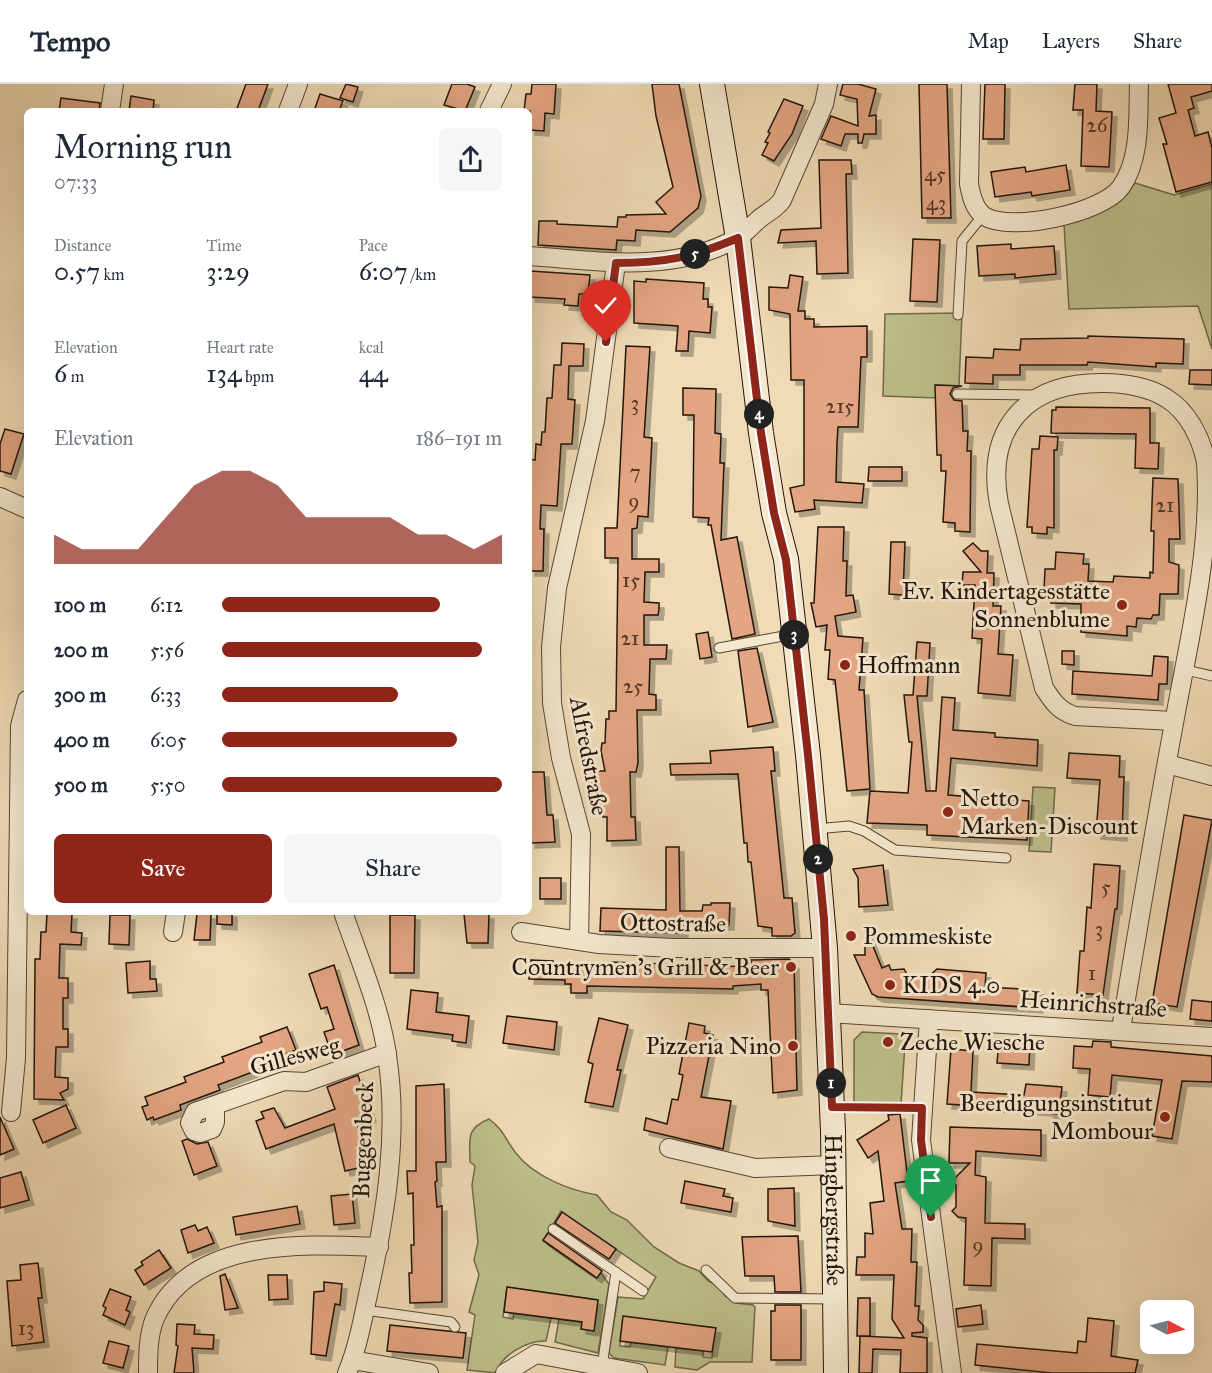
<!DOCTYPE html>
<meta charset="utf-8">
<style>
body{margin:0;font-family:"IM FELL Great Primer",serif;background:#f6f6f7;color:#1f2937;height:100vh;display:flex;flex-direction:column;font-size:22px;white-space:nowrap}
*{box-sizing:border-box;margin:0}
p{font-size:20px;color:#747a83}
.icon{flex:none;width:33px;height:33px;fill:none;stroke:currentColor;stroke-width:2;stroke-linecap:round;stroke-linejoin:round}
.map{position:relative;flex:1;overflow:hidden}
.drawer{position:absolute;left:24px;top:24px;width:508px;height:807px;display:flex;flex-direction:column;background:#fff;border-radius:9px;box-shadow:0 6px 24px #0002}
.drawer>*{flex:none}
.needle{width:39px;rotate:96deg}
.tools{position:absolute;left:1140px;top:1216px;display:grid;gap:12px}
.tools a{display:grid;place-items:center;width:54px;height:54px;border-radius:9px;background:#fff;box-shadow:0 6px 24px #0002;font-size:30px}
.pin{position:absolute;display:grid;place-items:center;width:51px;height:51px;color:#fff;margin:-62px -26px;border-radius:50% 50% 50% 0;rotate:-45deg;box-shadow:0 0 6px #0007}
.pin .icon{rotate:45deg}
.km{position:absolute;width:30px;height:30px;margin:-15px;border-radius:50%;background:#222;color:#fff;font-size:16px;line-height:30px;text-align:center}
.round{display:grid;place-items:center;flex:none;width:63px;height:63px;border-radius:9px;background:#f6f6f7}
.head{display:flex;align-items:center;justify-content:space-between;height:102px;padding:0 30px}
h1{font-size:33px;font-weight:600;line-height:45px}
.metrics{display:grid;grid-template-columns:repeat(3,1fr);gap:9px;height:102px;padding:6px 30px}
.metrics div{display:grid;align-content:center}
.metrics b{font-size:26px;font-weight:600}
.metrics small{font-size:16px;font-weight:400}
.metrics p{font-size:16px}
.chart{height:168px;padding:12px 30px}
.chart p{display:flex;justify-content:space-between}
.chart svg{width:100%;height:108px;margin-top:6px;fill:#8f2418;opacity:.7}
.action{display:flex;gap:12px;margin-top:auto;padding:12px 30px}
.action a{flex:1;height:69px;border-radius:9px;background:#8f2418;color:#fff;font-size:24px;font-weight:600;line-height:69px;text-align:center}
.action a+a{background:#f6f6f7;color:#1f2937}
ul{padding:0 30px;list-style:none;font-size:20px}
li{display:grid;grid-template-columns:96px 72px 1fr;align-items:center;height:45px}
li i{height:15px;border-radius:8px;background:#8f2418}
header{display:flex;align-items:center;gap:36px;box-sizing:border-box;height:84px;padding:0 30px;background:#fff;border-bottom:2px solid #e0e1e3}
header strong{font-size:28px}
nav{display:flex;gap:33px;margin-inline-start:auto;font-size:21px}
.map>svg:first-child{display:block}
.green{fill:#bcbf8b;stroke:#706a4a;stroke-width:1.5}
.building{fill:#e3a582;stroke:#24140a;stroke-width:1.5;filter:url(#shadow)}
.lines{fill:none;stroke-linecap:round;stroke-linejoin:round}
.lane-casing{stroke:#574635;stroke-width:11}
.street-casing{stroke:#574635;stroke-width:20}
.secondary-casing{stroke:#24140a;stroke-width:26}
.lane{stroke:#f5e8cf;stroke-width:9}
.street{stroke:#f5e8cf;stroke-width:18}
.secondary{stroke:#f5e8cf;stroke-width:24}
.route-casing{stroke:#fff;stroke-width:12}
.route{stroke:#8f2418;stroke-width:8}
.poi-dot{fill:#8f2418;stroke:#f5e8cf;stroke-width:2}
.labels{text-anchor:middle;dominant-baseline:central;stroke-width:6;stroke-linejoin:round;paint-order:stroke}
.number-label{font-size:21px;fill:#543828}
.poi-label{font-size:24px;fill:#24140a;stroke:#f5e8cf;text-anchor:start}
.street-label{font-size:24px;fill:#24140a;stroke:#f5e8cf}
</style>
<header>
<strong>Tempo</strong>
<nav><a>Map</a><a>Layers</a><a>Share</a></nav>
</header>
<div class="map">
<svg width="1212" height="1289" viewBox="0 0 1212 1289">
<defs>
<filter id="shadow"><feDropShadow dx="5" dy="5" stdDeviation="0" flood-color="#0004"/></filter>
</defs>
<rect width="100%" height="100%" fill="#efdbb5"/>
<filter id="stains"><feTurbulence type="fractalNoise" baseFrequency=".00333" numOctaves="4"/><feColorMatrix values="0 0 0 0 .2 0 0 0 0 .09 0 0 0 0 .02 0 0 0 .5 -.17"/></filter>
<radialGradient id="worn" r=".72"><stop offset=".6" stop-color="#630" stop-opacity="0"/><stop offset="1" stop-color="#630" stop-opacity=".3"/></radialGradient>
<g class="green">
<path d="M1135,99L1174,111L1212,100V265L1198,222L1069,225L1064,140C1093,132 1117,124 1135,99Z"/>
<path d="M962,229L959,302L936,301L937,314L883,312L885,230Z"/>
<path d="M1033,703L1055,704L1051,768L1029,767Z"/>
<path d="M862,948L901,950L905,960L901,1020L854,1019V956Z"/>
<path d="M489,1035C504,1046 505,1055 515,1068C533,1092 568,1106 597,1111L611,1128L627,1136L654,1163L679,1179L699,1187L708,1197L721,1203L725,1212L736,1219L753,1221L755,1223L752,1278H710L697,1286L675,1283L676,1264L703,1267V1273L712,1274L715,1244L623,1233L620,1262L630,1263L631,1258L668,1263L665,1281L614,1274L609,1269L618,1213L643,1215L656,1193L561,1127L543,1157L596,1194L600,1188L609,1200L598,1269L555,1258L559,1235L582,1238L594,1246L598,1216L507,1203L503,1233L513,1235L514,1229L551,1234L546,1257C528,1256 501,1271 496,1289L467,1286L475,1231L469,1228L479,1191L474,1176L478,1158L472,1101L475,1082L470,1078C470,1055 465,1045 489,1035Z"/>
</g>
<g class="building">
<path d="M246,0H268L258,27H236Z"/>
<path d="M346,0L358,3L353,18L340,14Z"/>
<path d="M452,0H467L475,3L465,27L444,21Z"/>
<path d="M532,0H556L554,30L545,29L544,47L530,46V27H524L526,10H531Z"/>
<path d="M652,0H679L701,112L698,124L670,148L636,146L635,157L617,156L616,166L538,161L539,137H557V140L617,143L618,133H626V131L666,130L656,118L673,103L656,32Z"/>
<path d="M843,0H858L876,5L869,32L876,31V50H864L862,59H858V50H845L841,62L821,55L831,32L858,42L857,15L840,11Z"/>
<path d="M919,0H947L951,134H922Z"/>
<path d="M985,0H1005L1004,55H983Z"/>
<path d="M1075,0H1097L1096,27L1112,28L1109,83L1081,82L1083,26H1073Z"/>
<path d="M1168,0H1212V7L1191,13L1194,24L1188,26L1195,52L1208,48L1212,64V98L1176,108L1163,60H1167L1159,34L1176,29Z"/>
<path d="M320,10L343,17L339,27H314Z"/>
<path d="M131,12L154,16L153,27H129Z"/>
<path d="M61,14L100,19L99,27H59Z"/>
<path d="M784,15L803,22L792,50L774,77L762,71L768,59L765,58L770,49L768,48Z"/>
<path d="M819,76H851L852,90H846L848,189L817,190L816,157L778,159L781,146L821,144Z"/>
<path d="M1066,81L1070,106L1032,112L1031,108L995,113L991,88L1025,83L1026,88Z"/>
<path d="M913,155L940,156L937,218L910,217Z"/>
<path d="M1011,160V165L1054,162L1056,190L1015,194V190L979,192L977,162Z"/>
<path d="M530,187L590,191L588,210H579L578,222L564,221L565,215L530,213Z"/>
<path d="M790,191L803,193L798,227H805V235H814V243L867,242V273H861L858,343H838L837,359L836,398L864,400L862,419L814,416L815,425L795,428L790,404L804,401V296H791L790,230L769,226V203L788,204Z"/>
<path d="M646,195L704,199L703,215H708V223H712L710,249L689,247L688,267H676L678,242L634,239V197L646,198Z"/>
<path d="M1088,252L1184,255L1183,280L1156,279V283L1088,278L1087,281H1020V291H993V300L965,299L966,273L993,274L994,265L1020,266L1021,255L1088,254Z"/>
<path d="M562,259L584,260L583,282H569L568,315L575,316L572,360H561L557,422L541,421L540,445H544L543,487H530V375L535,376L536,360L541,361L542,348H545L547,314H552L554,281H561Z"/>
<path d="M626,262L650,263L644,353L652,354L648,433L638,432L637,444L632,445V475H659V488H645L644,518L659,519V525L658,531H644V561H667L666,575H650L649,610L656,611V626H637L638,679L636,688H630L631,733H635L636,756L607,757V733H603V723H600L599,710H592V687H605L601,667L602,659H605L606,635H609V627H616L618,474H605V444H617Z"/>
<path d="M1190,286H1212V301L1189,300Z"/>
<path d="M935,301L962,302L953,304L950,310L954,316L962,317L963,347H968L967,367H971L970,448L955,447V439L943,438L946,387H941V371H937Z"/>
<path d="M683,304L716,305L715,349L721,350L720,379H724L721,456L737,453L755,550L732,555L711,441H708L709,434L693,433L694,331H683Z"/>
<path d="M1056,323L1150,324V359H1159L1158,385L1135,384L1136,350L1051,349L1052,326H1056Z"/>
<path d="M5,345L24,350L11,390L0,387V360Z"/>
<path d="M1040,352L1058,353L1057,366H1054V444L1047,443V450L1032,449V443H1027L1032,365H1039Z"/>
<path d="M869,383H902V397H868Z"/>
<path d="M1153,394L1178,395L1180,455H1169V478L1179,481L1178,510H1160L1159,531H1153L1151,535L1137,534L1136,543L1127,542V552L1081,548V520L1051,519V507L1044,506L1045,485H1055L1056,468L1084,470L1083,480H1089L1088,497L1113,498L1114,492L1150,494V488L1153,489L1154,447H1151Z"/>
<path d="M818,443H844L843,477H847L846,512L853,511L856,528L835,532L838,552L863,554L859,606H864L870,705L847,707L835,596L828,595L830,566H825L827,541L816,543L811,519H814Z"/>
<path d="M891,458H905L903,511L889,510Z"/>
<path d="M973,459L981,467H988L987,489H994L993,522H1001L998,570L1013,571L1010,612L978,609L982,555L972,554L975,501H962L963,488H981L963,467Z"/>
<path d="M708,548L712,573L700,575L696,550Z"/>
<path d="M917,558L930,559L927,612H917L926,707H936L942,613L955,614L953,646L995,649V653L1038,656L1037,682L951,674L948,711L1029,717L1027,756L927,751V741L867,739L870,707L908,709L912,658H909L904,611H913Z"/>
<path d="M757,564L773,638L748,643L738,567Z"/>
<path d="M1062,567H1074V581L1062,580Z"/>
<path d="M1154,572L1168,573L1167,600H1159L1158,616L1072,610L1073,587L1152,592Z"/>
<path d="M773,663L775,687H771L784,814H792L795,849L791,852H772V844L758,842L751,778H748L747,759H744L738,690L671,691L670,680L711,679L710,667Z"/>
<path d="M1069,669L1120,672L1119,693H1124L1122,752L1096,750L1100,696L1067,694Z"/>
<path d="M530,688H544L547,731H553L555,758L530,759Z"/>
<path d="M1184,731L1212,736L1177,923L1152,919Z"/>
<path d="M666,763H679L680,827H702L703,821H711V819H730L729,841H683V849L600,847L601,824L666,826Z"/>
<path d="M1094,780L1120,782L1117,825H1115L1103,911L1077,909L1080,867H1084L1087,823L1091,824Z"/>
<path d="M883,781L888,821L859,823L858,794L853,785Z"/>
<rect x="540" y="794" width="21" height="21"/>
<path d="M217,828H232V841L217,840Z"/>
<path d="M47,829L72,830L71,848L82,849L81,861L60,860L59,894H68V914H63V945H68V963H56L55,993L68,994V1005L60,1009L64,1016L34,1015L35,875H40L41,848H46Z"/>
<path d="M197,830H211L210,856H194Z"/>
<path d="M464,830H489L488,859H467Z"/>
<path d="M110,831H130L129,861L109,860Z"/>
<path d="M390,831H415L414,889H390Z"/>
<path d="M865,843L882,884L889,881L891,886L904,885L908,892L927,894L937,885L986,889L985,903L1039,906L1038,924L878,913L872,910L854,871H865Z"/>
<path d="M789,875L794,880L797,1006L773,1009L768,906H761V900L733,902V905L587,902V909H571V900H565V896L529,895L531,876L553,877V880L609,881V878L751,883V876Z"/>
<path d="M150,877V895H156L157,907L128,909L126,879Z"/>
<path d="M334,881L359,961L332,971L324,948L334,945L327,923L321,925L309,890Z"/>
<path d="M411,906L438,909L436,928L469,932L466,959L452,957L453,951L407,945Z"/>
<path d="M1192,916L1212,918V937L1190,935Z"/>
<path d="M507,932L557,938L554,966L503,959Z"/>
<path d="M599,934L628,941L617,986H621L613,1023L585,1018L593,980L588,978Z"/>
<path d="M689,939L705,942L704,949L713,951L701,1013L731,1017L723,1065L644,1046L646,1034L667,1040L672,1015L678,1016L683,991L679,990Z"/>
<path d="M287,943L296,966L256,981L258,986L218,1001L220,1006L180,1021L181,1026L154,1036L153,1033L147,1036L142,1023L148,1021L145,1013L186,998L184,993L224,978L222,973L262,958L260,953Z"/>
<path d="M999,957L1030,959L1029,981L997,979Z"/>
<path d="M1093,957L1111,958V963L1212,972V998L1182,997L1172,1055L1152,1052L1162,996L1112,991L1110,1013L1088,1011L1090,985L1073,984L1074,962L1092,963Z"/>
<path d="M951,965L973,967L971,1008L1024,1011L1026,1000L1062,1003L1060,1019H1066V1031L1049,1029V1027L947,1020Z"/>
<path d="M358,991L371,1033L357,1039L367,1082L345,1087L334,1040L266,1065L256,1037L264,1034L261,1028L274,1024L285,1044L335,1025L327,1003Z"/>
<path d="M444,1000L446,1078H436L437,1097L435,1098L437,1123L442,1122V1218L410,1219L409,1189H412L411,1161H414L413,1109L408,1110L407,1087H416V1002Z"/>
<path d="M66,1021L76,1044L43,1059L33,1036Z"/>
<path d="M900,1030L908,1097L895,1099L902,1145H912L911,1178H917L915,1222H919L918,1236L923,1241V1248L912,1249V1252L927,1254V1289H900L901,1266L873,1265L872,1289H859L860,1252L904,1254L892,1235L894,1191H856L857,1173H865V1149L873,1150L870,1119L884,1117L878,1067L868,1074L857,1056L889,1036L888,1031Z"/>
<path d="M0,1033L14,1065L0,1071Z"/>
<path d="M950,1043L1041,1046V1072L976,1067L975,1091L986,1093L985,1139L1025,1140V1155L992,1154L991,1202L964,1201L966,1134L958,1133L952,1127L956,1123V1101L952,1097L970,1079H949Z"/>
<path d="M187,1055L197,1060L208,1058L217,1082L194,1091L182,1057Z"/>
<path d="M21,1088L29,1116L0,1124V1094Z"/>
<path d="M685,1097L725,1105L723,1112L733,1114L731,1128L681,1119Z"/>
<path d="M794,1104L795,1142L768,1137V1105Z"/>
<path d="M352,1110L355,1139L334,1141L331,1112Z"/>
<path d="M297,1122L300,1140L236,1151L233,1133Z"/>
<path d="M562,1128L616,1165L609,1175L555,1139Z"/>
<path d="M195,1141L198,1147L207,1143L214,1159L188,1169L181,1146Z"/>
<path d="M548,1149L602,1187L597,1194L543,1156Z"/>
<path d="M798,1152L801,1208H775L774,1192H745L742,1153Z"/>
<path d="M159,1166L171,1184L144,1201L135,1186L143,1181L141,1178Z"/>
<path d="M38,1179L42,1214H38L44,1258L12,1262L7,1197L21,1196L20,1181Z"/>
<path d="M225,1190L238,1224L225,1226L220,1192Z"/>
<path d="M268,1191H287L288,1215L269,1216Z"/>
<path d="M324,1198L342,1200L340,1221L335,1220L326,1272L311,1270L314,1208L324,1207Z"/>
<path d="M507,1203L598,1216L594,1247L581,1245L582,1238L504,1228Z"/>
<path d="M110,1205L131,1213L126,1226L130,1228L125,1241L103,1231L106,1224L103,1222Z"/>
<path d="M858,1214H870V1252H857Z"/>
<path d="M775,1221H801V1276H771V1227H775Z"/>
<path d="M981,1221L983,1240L958,1243L956,1225Z"/>
<path d="M623,1232L716,1244L712,1268L620,1257Z"/>
<path d="M1088,1234L1114,1237L1111,1272L1138,1276L1135,1289H1052L975,1281L977,1260L1077,1269L1078,1257L1086,1258Z"/>
<path d="M177,1240L195,1241L194,1250L214,1251L213,1265L192,1264L194,1289H174L178,1262L176,1261Z"/>
<path d="M390,1241L466,1249L463,1274L387,1267Z"/>
<path d="M109,1257L129,1262L123,1284L103,1279Z"/>
</g>
<g class="lines">
<g class="lane-casing">
<g id="lane">
<path d="M958,231L962,157L983,131"/>
<path d="M957,310L1036,311"/>
<path d="M719,564L794,550"/>
<path d="M1186,586L1212,592"/>
<path d="M816,745L849,742L864,747L895,766L1006,774"/>
<path d="M832,1023L923,1024"/>
<path d="M553,1145L643,1207"/>
<path d="M706,1186L735,1214L833,1215"/>
<path d="M365,1226L451,1238L455,1243"/>
<path d="M602,1282L616,1188"/>
</g>
</g>
<g class="street-casing">
<g id="street">
<path d="M971,0L969,100C971,111 974,125 984,132C1011,149 1103,129 1121,103C1141,75 1138,33 1139,0"/>
<path d="M110,27L114,0"/>
<path d="M288,27L298,0"/>
<path d="M489,27L502,0"/>
<path d="M530,172C599,177 674,190 737,154C745,150 751,142 758,136C767,128 775,126 782,116L824,20L828,0"/>
<path d="M0,413L27,425"/>
<path d="M1167,680L1212,692"/>
<path d="M343,828C359,875 380,922 387,971C399,1049 386,1129 369,1206C363,1234 358,1263 347,1289"/>
<path d="M173,848L176,828"/>
<path d="M521,848L599,860L672,864H825"/>
<path d="M579,856L581,750L561,674L552,619L551,563L557,504L595,337L616,179"/>
<path d="M828,929L1212,953"/>
<path d="M929,935L921,1056L952,1289"/>
<path d="M1121,945C1138,843 1155,741 1174,639C1189,555 1212,464 1206,378C1201,354 1188,327 1166,314C1149,303 1124,299 1104,299C1027,298 985,343 999,420L1044,604C1053,618 1059,627 1075,632L1174,637"/>
<path d="M215,1021V1038L212,1045L200,1049L194,1047L190,1039L195,1028L284,997L306,998L387,969"/>
<path d="M11,1028L16,974L20,642L27,616"/>
<path d="M669,1064L755,1084L834,1081"/>
<path d="M352,1276L429,1289"/>
<path d="M148,1289C148,1271 148,1251 155,1234C191,1153 306,1160 379,1163"/>
<path d="M505,1289L536,1270L638,1289"/>
</g>
</g>
<g class="secondary-casing">
<g id="secondary">
<path id="s1" d="M712,0L738,154L761,349L774,429L786,475L808,671L825,864L833,1047L836,1289"/>
</g>
</g>
<use href="#lane" class="lane"/>
<use href="#street" class="street"/>
<use href="#secondary" class="secondary"/>
</g>
<g class="lines">
<g class="route-casing">
<path id="route" d="M606,258L616,179C666,179 693,173 738,154L761,349L774,429L786,476L808,671L824,835L832,1023L922,1024L921,1056L931,1133"/>
</g>
<use href="#route" class="route"/>
</g>
<g class="poi-dot">
<circle cx="1122" cy="521" r="6"/>
<circle cx="845" cy="581" r="6"/>
<circle cx="948" cy="728" r="6"/>
<circle cx="851" cy="852" r="6"/>
<circle cx="791" cy="883" r="6"/>
<circle cx="890" cy="901" r="6"/>
<circle cx="888" cy="958" r="6"/>
<circle cx="793" cy="962" r="6"/>
<circle cx="1165" cy="1033" r="6"/>
</g>
<g class="labels">
<g class="number-label">
<text x="1097" y="41">26</text>
<text x="935" y="90">45</text>
<text x="936" y="119">43</text>
<text x="635" y="319">3</text>
<text x="840" y="322">215</text>
<text x="635" y="388">7</text>
<text x="634" y="417">9</text>
<text x="1165" y="421">21</text>
<text x="631" y="496">15</text>
<text x="630" y="554">21</text>
<text x="633" y="602">25</text>
<text x="1106" y="803">5</text>
<text x="1099" y="845">3</text>
<text x="1092" y="889">1</text>
<text x="978" y="1161">9</text>
<text x="26" y="1244">13</text>
</g>
<g class="poi-label">
<text x="1110" y="507" text-anchor="end">Ev. Kindertagesstätte<tspan x="1110" dy="28">Sonnenblume</tspan></text>
<text x="857" y="581">Hoffmann</text>
<text x="960" y="714">Netto<tspan x="960" dy="28">Marken-Discount</tspan></text>
<text x="863" y="852">Pommeskiste</text>
<text x="779" y="883" text-anchor="end">Countrymen's Grill &amp; Beer</text>
<text x="902" y="901">KIDS 4.0</text>
<text x="900" y="958">Zeche Wiesche</text>
<text x="781" y="962" text-anchor="end">Pizzeria Nino</text>
<text x="1153" y="1019" text-anchor="end">Beerdigungsinstitut<tspan x="1153" dy="28">Mombour</tspan></text>
</g>
<g class="street-label">
<text transform="translate(589 672) rotate(79)">Alfredstraße</text>
<text transform="translate(673 839) rotate(1)">Ottostraße</text>
<text transform="translate(1093 920) rotate(4)">Heinrichstraße</text>
<text transform="translate(295 972) rotate(-15)">Gillesweg</text>
<text transform="translate(363 1056) rotate(-88)">Buggenbeck</text>
<text stroke="none"><textPath href="#s1" startOffset="1134">Hingbergstraße</textPath></text>
</g>
</g>
<rect width="100%" height="100%" filter="url(#stains)"/>
<rect width="100%" height="100%" fill="url(#worn)"/>
</svg>
<div class="tools">
<a><svg class="needle" viewBox="-14 -14 28 28"><path d="M0-13l5 13h-10z" fill="#e53935"/><path d="M0 13l5-13h-10z" fill="#747a83"/></svg></a>
</div>
<div class="pin" style="left:931px;top:1133px;background:#1e9e55"><svg class="icon" aria-label="arrive" viewBox="0 0 24 24"><path d="M6 21V4h12l-3 4 3 4H6"/></svg></div>
<div class="pin" style="left:606px;top:258px;background:#d93025"><svg class="icon" aria-label="check" viewBox="0 0 24 24"><path d="M5 12l5 5 9-10"/></svg></div>
<b class="km" style="left:831px;top:999px">1</b>
<b class="km" style="left:818px;top:775px">2</b>
<b class="km" style="left:794px;top:551px">3</b>
<b class="km" style="left:759px;top:330px">4</b>
<b class="km" style="left:695px;top:170px">5</b>
<section class="drawer">
<div class="head"><div><h1>Morning run</h1><p>07:33</p></div><a class="round"><svg class="icon" aria-label="share" viewBox="0 0 24 24"><path d="M12 15V3M7 8l5-5 5 5M5 13v7h14v-7"/></svg></a></div>
<div class="metrics">
<div><p>Distance</p><b>0.57<small> km</small></b></div>
<div><p>Time</p><b>3:29</b></div>
<div><p>Pace</p><b>6:07<small> /km</small></b></div>
</div>
<div class="metrics">
<div><p>Elevation</p><b>6<small> m</small></b></div>
<div><p>Heart rate</p><b>134<small> bpm</small></b></div>
<div><p>kcal</p><b>44</b></div>
</div>
<div class="chart"><p><span>Elevation</span>186–191 m</p>
<svg viewBox="0 0 160 44" preserveAspectRatio="none"><path d="M0 44V32L10 38L20 38L30 38L40 25L50 12L60 6L70 6L80 12L90 25L100 25L110 25L120 25L130 32L140 32L150 38L160 32V44z"/></svg>
</div>
<ul>
<li><b>100 m</b>6:12<i style="width:78%"></i></li>
<li><b>200 m</b>5:56<i style="width:93%"></i></li>
<li><b>300 m</b>6:33<i style="width:63%"></i></li>
<li><b>400 m</b>6:05<i style="width:84%"></i></li>
<li><b>500 m</b>5:50<i style="width:100%"></i></li>
</ul>
<div class="action"><a>Save</a><a>Share</a></div>
</section>
</div>
